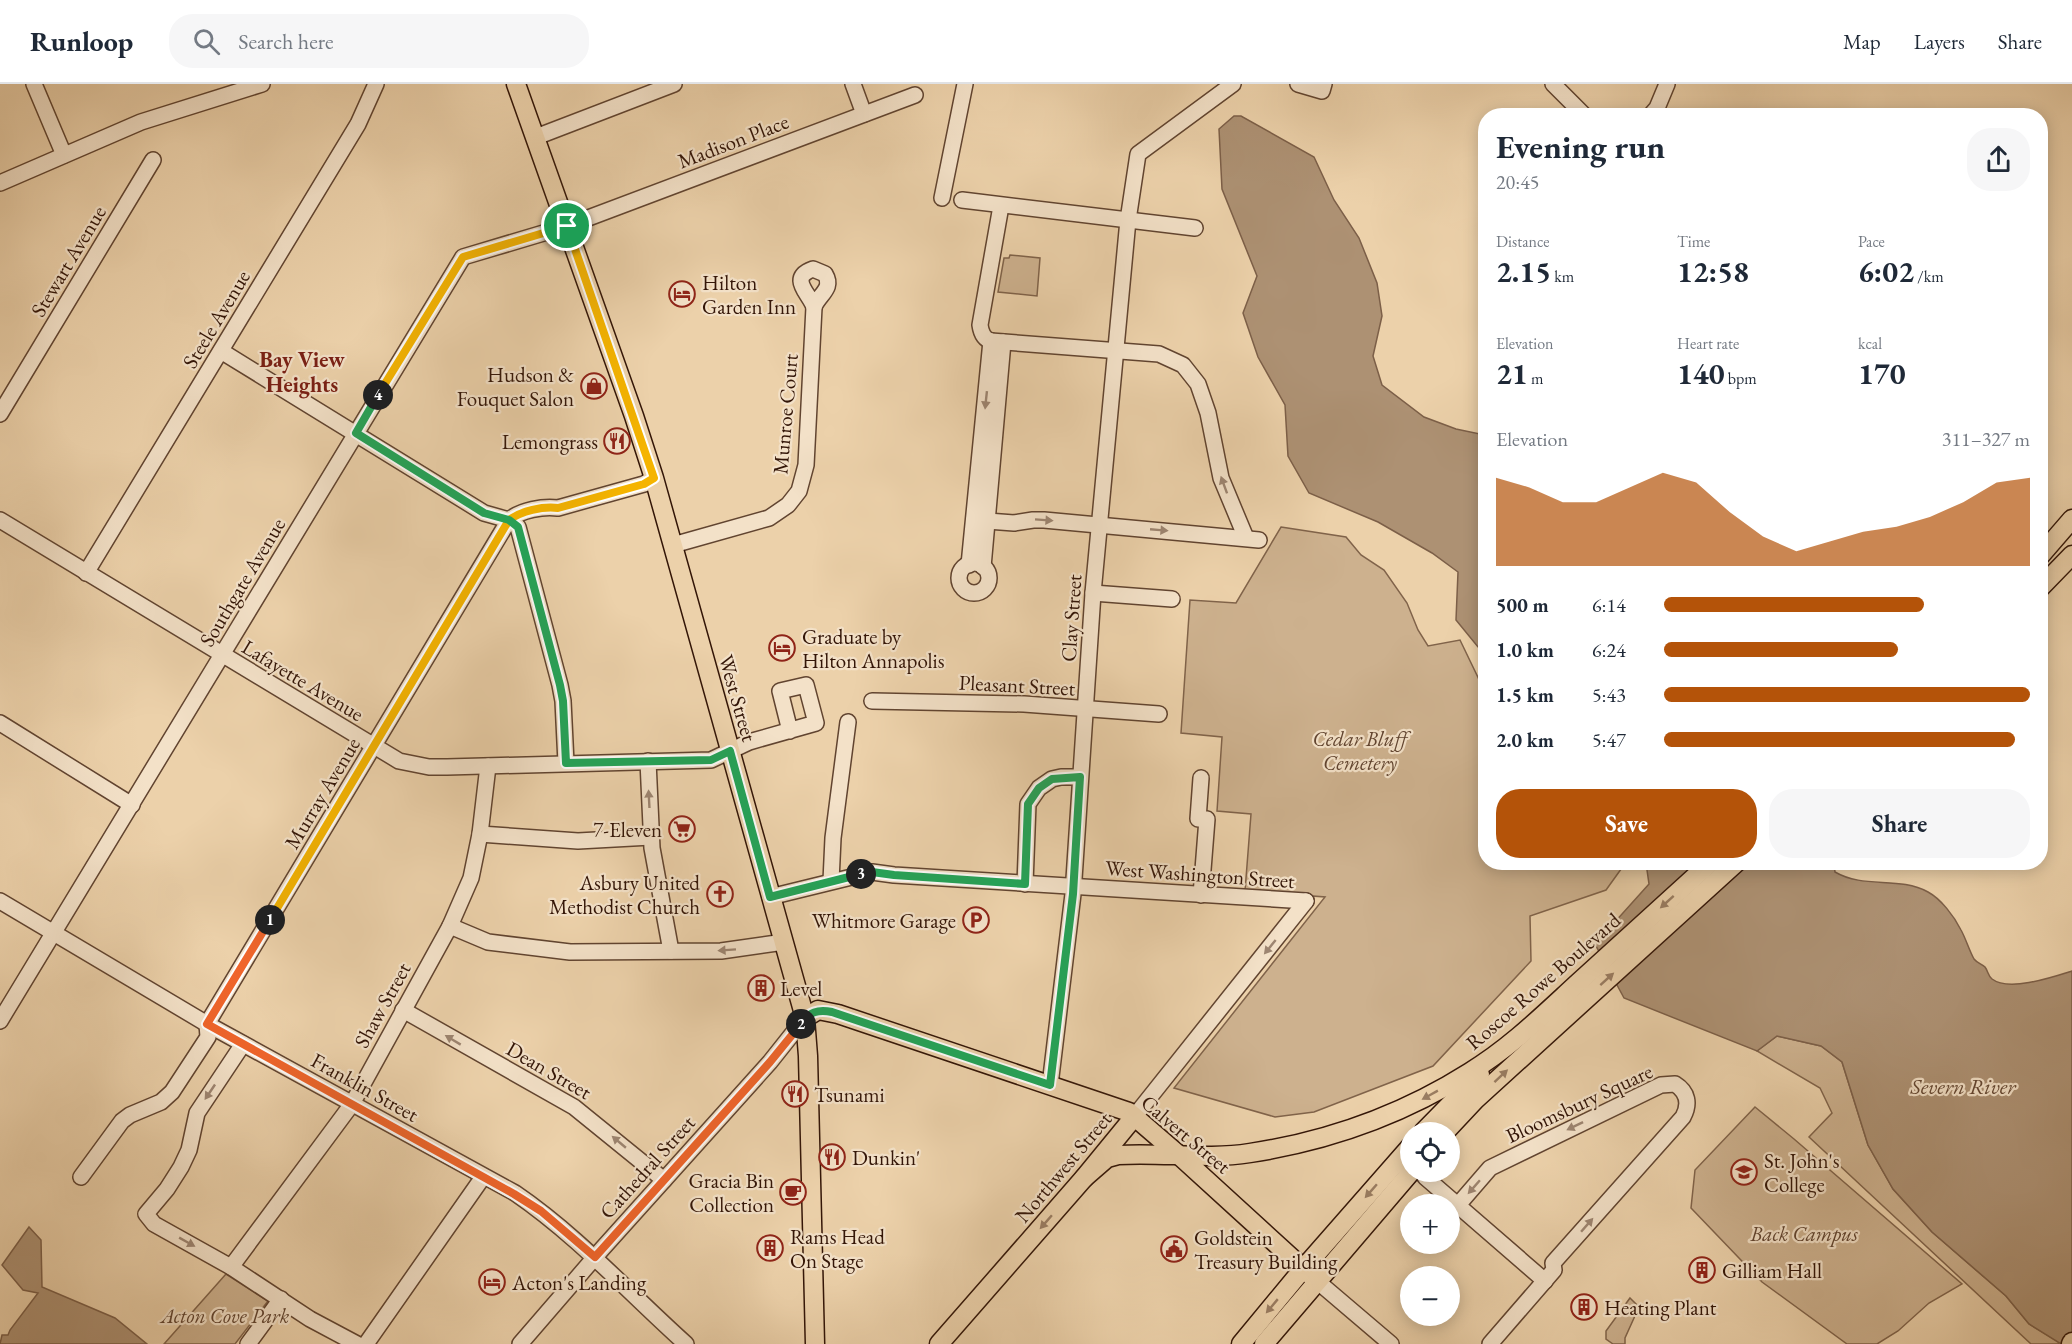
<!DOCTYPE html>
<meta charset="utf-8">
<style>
body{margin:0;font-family:"EB Garamond",serif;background:#f6f6f7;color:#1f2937;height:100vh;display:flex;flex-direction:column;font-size:22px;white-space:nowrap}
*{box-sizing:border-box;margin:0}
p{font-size:20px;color:#747a83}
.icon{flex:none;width:33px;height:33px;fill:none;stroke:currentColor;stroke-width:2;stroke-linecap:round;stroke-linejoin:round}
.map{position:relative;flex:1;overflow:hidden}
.sheet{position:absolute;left:1478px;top:24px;width:570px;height:762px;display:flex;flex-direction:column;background:#fff;border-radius:24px;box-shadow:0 3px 15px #0003}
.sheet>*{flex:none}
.tools{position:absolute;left:1400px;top:1038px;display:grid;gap:12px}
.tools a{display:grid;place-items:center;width:60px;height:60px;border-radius:50%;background:#fff;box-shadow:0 3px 15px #0003;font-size:30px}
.pin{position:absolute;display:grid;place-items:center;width:51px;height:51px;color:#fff;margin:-26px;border:3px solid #fff;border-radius:50%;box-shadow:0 2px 6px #0007}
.km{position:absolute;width:30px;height:30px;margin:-15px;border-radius:50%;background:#222;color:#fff;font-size:16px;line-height:30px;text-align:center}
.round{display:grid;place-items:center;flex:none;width:63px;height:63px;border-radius:24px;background:#f6f6f7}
.summary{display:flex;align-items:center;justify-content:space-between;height:102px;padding:0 18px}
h1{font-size:33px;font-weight:700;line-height:45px}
.stats{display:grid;grid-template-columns:repeat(3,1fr);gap:9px;height:102px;padding:6px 18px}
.stats div{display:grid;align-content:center}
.stats b{font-size:30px;font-weight:700}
.stats small{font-size:16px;font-weight:400}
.stats p{font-size:16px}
.chart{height:168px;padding:12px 18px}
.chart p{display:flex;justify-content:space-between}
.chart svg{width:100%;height:108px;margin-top:6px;fill:#b45309;opacity:.7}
.action{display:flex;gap:12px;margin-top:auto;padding:12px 18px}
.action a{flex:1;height:69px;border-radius:24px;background:#b45309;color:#fff;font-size:24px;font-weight:700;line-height:69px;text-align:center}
.action a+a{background:#f6f6f7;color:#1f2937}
ul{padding:0 18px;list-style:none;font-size:20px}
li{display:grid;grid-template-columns:96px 72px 1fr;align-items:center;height:45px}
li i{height:15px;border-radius:8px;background:#b45309}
header{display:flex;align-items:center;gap:36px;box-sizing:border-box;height:84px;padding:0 30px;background:#fff;border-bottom:2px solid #e0e1e3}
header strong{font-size:28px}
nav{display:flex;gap:33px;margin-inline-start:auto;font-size:21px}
.search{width:420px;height:54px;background:#f6f6f7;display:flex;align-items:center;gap:15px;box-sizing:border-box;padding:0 21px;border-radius:24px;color:#747a83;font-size:22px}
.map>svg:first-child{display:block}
.green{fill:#cdb18e;stroke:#80634a;stroke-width:1.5}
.water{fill:#ad9173;stroke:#7c5f48;stroke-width:1.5}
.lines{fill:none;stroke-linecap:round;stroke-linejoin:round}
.minor-casing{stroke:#614430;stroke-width:18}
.major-casing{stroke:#331507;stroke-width:21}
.minor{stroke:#f3e1c8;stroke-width:15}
.major{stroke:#ecd1aa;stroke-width:18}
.oneway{fill:#9d8571}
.oneway2{fill:#997c61}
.split-1-casing{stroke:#fff;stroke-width:12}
.split-2-casing{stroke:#fff;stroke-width:12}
.split-3-casing{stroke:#fff;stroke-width:12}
.split-4-casing{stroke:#fff;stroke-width:12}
.split-5-casing{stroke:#fff;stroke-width:12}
.split-1{stroke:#f5b400;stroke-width:8}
.split-2{stroke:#f0652b;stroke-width:8}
.split-3{stroke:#22a559;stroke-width:8}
.split-4{stroke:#22a559;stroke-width:8}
.split-5{stroke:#f5b400;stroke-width:8}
.labels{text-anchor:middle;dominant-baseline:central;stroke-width:4.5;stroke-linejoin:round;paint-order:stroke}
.street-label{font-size:21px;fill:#331507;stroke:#f3e1c8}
.poi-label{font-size:21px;fill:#331507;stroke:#f3e1c8;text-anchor:start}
.park-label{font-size:21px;font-style:italic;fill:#614430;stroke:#f3e1c8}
.neighbourhood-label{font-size:22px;font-weight:bold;fill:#7a1f14;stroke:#f3e1c8}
.water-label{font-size:22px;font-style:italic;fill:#644732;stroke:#f3e1c8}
</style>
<header>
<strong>Runloop</strong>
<div class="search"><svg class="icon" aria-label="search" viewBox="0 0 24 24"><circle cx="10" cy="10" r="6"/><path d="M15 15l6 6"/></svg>Search here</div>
<nav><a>Map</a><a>Layers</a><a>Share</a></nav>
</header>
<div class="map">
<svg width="2072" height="1260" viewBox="0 0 2072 1260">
<rect width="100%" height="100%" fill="#ecd1aa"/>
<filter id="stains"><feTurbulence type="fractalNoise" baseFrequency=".00333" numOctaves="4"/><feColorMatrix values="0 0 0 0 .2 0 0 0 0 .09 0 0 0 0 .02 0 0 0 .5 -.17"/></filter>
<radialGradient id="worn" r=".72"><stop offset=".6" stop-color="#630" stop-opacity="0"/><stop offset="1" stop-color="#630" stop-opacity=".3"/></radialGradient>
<g class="green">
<path d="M1010,171L1040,174L1037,212L998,208L1004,174H1009Z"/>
<path d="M1281,443L1346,453L1361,471L1384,486L1407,519L1418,546L1428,562L1460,556L1485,608V778H1624V781L1606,806L1530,832L1531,877L1433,982L1314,1028L1275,1033L1174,1004L1325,813L1245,807L1251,730L1217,727L1222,653L1181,649L1190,516L1236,519Z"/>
<path d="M1777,952L1821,962L1842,978L1868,1061L1893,1105L1932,1148L2006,1212L2029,1240L2059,1258L2058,1260H2031L1809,1053L1832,1029L1820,1004L1757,967Z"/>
<path d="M1755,1023L1794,1055L1962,1200L1929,1219L1898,1247L1877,1260H1847L1762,1198L1691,1124L1695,1086Z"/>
<path d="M226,1190L268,1217L235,1260H164Z"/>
<path d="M1630,1214L1639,1223L1625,1254V1260H1613L1606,1255V1247Z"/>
</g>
<g class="water">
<path d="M1234,32H1241L1314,73L1334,116L1359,154L1377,199L1382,232L1373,272L1382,301L1424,333L1456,345L1485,351V566L1478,563L1456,536L1458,488L1432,469L1378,438L1309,409L1288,372L1285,321L1258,273L1243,229L1257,192L1222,105L1219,45Z"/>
<path d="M1646,779H1834L1835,788C1864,805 1899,792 1928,808C1941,815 1954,832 1961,846C1966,855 1969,866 1974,875C1977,879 1982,880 1985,883C1988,887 1988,892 1992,895C2009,908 2053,893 2072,887V1260H2061L2029,1240L2006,1212L1932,1148L1893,1105L1868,1061L1842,978L1821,962L1777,952L1757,967L1624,914L1595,860L1649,800Z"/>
<path d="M29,1143L41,1156L42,1203L115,1234L147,1260H0L2,1251H8L10,1246L38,1209L23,1206L2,1181Z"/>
</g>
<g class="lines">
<g class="minor-casing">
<g id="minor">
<path d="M34,0L64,71"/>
<path d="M853,0L864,30"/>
<path d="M1298,0L1322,7L1324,0"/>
<path d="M1553,0L1585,32"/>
<path d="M1650,32L1657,24L1667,0"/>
<path d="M536,53L674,0"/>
<path d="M0,99L141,38L262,0"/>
<path d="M942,114L965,0"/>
<path d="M962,116L1195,144"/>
<path d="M813,185L825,190C834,205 819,210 814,223C809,209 788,194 813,185Z"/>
<path d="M991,257L1159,270L1183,281L1198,300L1208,329L1221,394L1246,454"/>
<path d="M991,257C983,255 981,248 980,241L1001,122"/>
<path d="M221,267L484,429L509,436L518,443L560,601L563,617L566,679"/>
<path d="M0,330L153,76"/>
<path d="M0,436L399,677L429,683H447L711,676L749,658L816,639L806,601L780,607L790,647"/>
<path d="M974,436L1014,439L1033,436H1044L1259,456"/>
<path d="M673,461L769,434L788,421L799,407L806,381L814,223"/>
<circle cx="974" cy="494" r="15"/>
<path d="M969,481L991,257"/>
<path d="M983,483L1003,258"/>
<path d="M86,489L358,40L376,0"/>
<path d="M1093,509L1172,515"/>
<path d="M872,617L1024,620L1159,630"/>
<path d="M0,639L132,721"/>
<path d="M648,677L652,764L671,867"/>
<path d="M480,750L578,757L651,753"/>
<path d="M831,797L833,754L848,638"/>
<path d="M1025,800L1028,720L1039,704L1052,695L1061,693H1080"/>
<path d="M1201,811L1207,735H1198L1201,694"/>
<path d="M770,813L872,788L894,791L1306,817"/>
<path d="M0,817L207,940L515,1109C578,1152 629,1209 686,1260"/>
<path d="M450,842L488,858L570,868L721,867L784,858"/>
<path d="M403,926L574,1023L664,1096"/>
<path d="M0,937L463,173L567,142L915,11"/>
<path d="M243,960L197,1029L189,1066L181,1083L167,1105L146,1130L154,1140L231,1183L310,1235L357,1260"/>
<path d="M1050,1001L1073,810L1093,509L1128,136L1138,70L1233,0"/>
<path d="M1134,1033L1306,817"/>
<path d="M81,1093L122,1037L130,1031L161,1018L172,1008L208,953L207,940L509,436C521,426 543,422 558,424L644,400L654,394"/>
<path d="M1425,1093L1545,1197"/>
<path d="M1458,1121L1490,1084L1661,1001L1675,1000C1688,1008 1690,1020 1683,1033L1553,1179L1554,1186L1490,1260"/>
<path d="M231,1183L352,1020L450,842L471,794L480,750L488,682"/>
<path d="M1317,1197L1391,1260"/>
<path d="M248,1260L281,1215"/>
<path d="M366,1260L483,1093"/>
<path d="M520,1260L602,1165L770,978L805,934"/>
</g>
</g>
<g class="major-casing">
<g id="major">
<path d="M516,0L634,332L654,394L805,934L808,972L815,1260"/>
<path d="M2040,472L2072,435"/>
<path d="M2040,504L2072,471"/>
<path d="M805,934L818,926L838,930L1129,1028L1180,1072L1317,1197"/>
<path d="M1423,1048L1480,990"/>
<path d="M1445,1048L1475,1016L1737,778"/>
<path d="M1084,1094L1107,1074L1118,1071C1162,1068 1206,1076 1250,1069C1329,1057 1402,1031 1470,988C1511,963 1544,930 1579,898C1623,858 1667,818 1711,778"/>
<path d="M939,1260L1084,1094L1134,1033"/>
<path d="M1241,1260L1303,1185L1410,1063"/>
<path d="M1264,1260L1411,1088"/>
<path d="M2071,1260L2072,1258"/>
</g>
</g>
<use href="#minor" class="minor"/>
<use href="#major" class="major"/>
</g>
<defs><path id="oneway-solid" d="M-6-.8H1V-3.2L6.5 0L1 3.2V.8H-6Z" transform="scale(1.5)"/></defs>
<g class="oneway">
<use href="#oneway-solid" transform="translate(986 316) rotate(96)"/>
<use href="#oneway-solid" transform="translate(1224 401) rotate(-110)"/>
<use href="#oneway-solid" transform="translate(1044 436) rotate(4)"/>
<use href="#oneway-solid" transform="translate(1159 446) rotate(5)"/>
<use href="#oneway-solid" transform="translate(649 715) rotate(-93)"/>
<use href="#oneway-solid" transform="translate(1270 863) rotate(129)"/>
<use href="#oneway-solid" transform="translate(727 866) rotate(176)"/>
<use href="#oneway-solid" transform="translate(453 956) rotate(-149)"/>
<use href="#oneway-solid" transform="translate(210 1008) rotate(124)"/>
<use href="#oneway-solid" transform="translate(1575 1042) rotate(154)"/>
<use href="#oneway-solid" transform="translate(619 1058) rotate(-140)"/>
<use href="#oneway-solid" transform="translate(1474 1103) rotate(131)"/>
<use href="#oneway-solid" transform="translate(1587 1141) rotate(-49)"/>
<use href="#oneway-solid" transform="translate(187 1158) rotate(29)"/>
</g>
<g class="oneway2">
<use href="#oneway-solid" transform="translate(1667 818) rotate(138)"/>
<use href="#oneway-solid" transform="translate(1607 895) rotate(-42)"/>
<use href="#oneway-solid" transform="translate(1501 992) rotate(-43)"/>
<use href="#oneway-solid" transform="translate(1430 1011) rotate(151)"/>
<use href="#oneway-solid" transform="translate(1371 1107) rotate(131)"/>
<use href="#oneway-solid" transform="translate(1046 1138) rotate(131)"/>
<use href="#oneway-solid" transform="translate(1272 1222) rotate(130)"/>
</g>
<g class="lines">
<g class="split-1-casing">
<path id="split-1" d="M270,836L509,436C521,427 543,422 558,424L644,400L654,394L567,142"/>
</g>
<g class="split-2-casing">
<path id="split-2" d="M270,836L207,940L514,1110L541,1127L595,1173L770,978L801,940"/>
</g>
<g class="split-3-casing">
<path id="split-3" d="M801,940C809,928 818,925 832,928L1050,1001L1073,810L1080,693L1052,695L1039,704L1028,720L1025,800L894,791L872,788L861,790"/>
</g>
<g class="split-4-casing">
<path id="split-4" d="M378,311L356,349L484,429L509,436L518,443L560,601L563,617L566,679L711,676L730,667L770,813L861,790"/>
</g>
<g class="split-5-casing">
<path id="split-5" d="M378,311L463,173L567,142"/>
</g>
<use href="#split-1" class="split-1"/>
<use href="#split-2" class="split-2"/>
<use href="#split-3" class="split-3"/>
<use href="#split-4" class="split-4"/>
<use href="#split-5" class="split-5"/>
</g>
<defs>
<g id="hotel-ring" transform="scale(1.35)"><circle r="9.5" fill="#f3e1c8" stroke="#8f2418" stroke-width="1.5"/><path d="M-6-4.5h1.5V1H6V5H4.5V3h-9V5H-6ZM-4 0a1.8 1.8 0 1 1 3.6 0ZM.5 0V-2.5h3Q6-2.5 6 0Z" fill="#8f2418"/></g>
<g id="shop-ring" transform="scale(1.35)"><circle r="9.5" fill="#f3e1c8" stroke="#8f2418" stroke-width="1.5"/><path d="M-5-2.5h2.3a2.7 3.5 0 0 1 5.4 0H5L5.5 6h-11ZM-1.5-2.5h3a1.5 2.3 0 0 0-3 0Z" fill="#8f2418"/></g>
<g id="restaurant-ring" transform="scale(1.35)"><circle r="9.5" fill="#f3e1c8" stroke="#8f2418" stroke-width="1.5"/><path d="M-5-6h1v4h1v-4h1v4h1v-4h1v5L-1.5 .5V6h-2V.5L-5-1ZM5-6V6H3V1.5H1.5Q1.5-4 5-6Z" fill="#8f2418"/></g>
<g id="supermarket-ring" transform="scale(1.35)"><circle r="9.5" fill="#f3e1c8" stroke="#8f2418" stroke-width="1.5"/><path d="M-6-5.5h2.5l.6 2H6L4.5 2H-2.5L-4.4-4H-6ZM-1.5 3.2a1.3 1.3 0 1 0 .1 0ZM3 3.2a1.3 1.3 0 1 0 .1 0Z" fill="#8f2418"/></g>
<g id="church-ring" transform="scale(1.35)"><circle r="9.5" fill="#f3e1c8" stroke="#8f2418" stroke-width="1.5"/><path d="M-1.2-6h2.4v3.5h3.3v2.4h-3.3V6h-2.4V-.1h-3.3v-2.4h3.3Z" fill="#8f2418"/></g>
<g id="parking-ring" transform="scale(1.35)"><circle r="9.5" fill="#f3e1c8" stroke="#8f2418" stroke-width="1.5"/><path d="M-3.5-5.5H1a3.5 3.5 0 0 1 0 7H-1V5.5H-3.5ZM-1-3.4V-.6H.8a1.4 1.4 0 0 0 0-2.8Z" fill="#8f2418"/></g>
<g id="building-ring" transform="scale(1.35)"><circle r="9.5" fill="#f3e1c8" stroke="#8f2418" stroke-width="1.5"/><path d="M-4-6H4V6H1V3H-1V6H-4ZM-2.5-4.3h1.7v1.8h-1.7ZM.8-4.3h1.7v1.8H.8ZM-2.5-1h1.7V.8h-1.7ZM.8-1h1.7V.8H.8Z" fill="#8f2418"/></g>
<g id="university-ring" transform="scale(1.35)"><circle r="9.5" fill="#f3e1c8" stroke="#8f2418" stroke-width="1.5"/><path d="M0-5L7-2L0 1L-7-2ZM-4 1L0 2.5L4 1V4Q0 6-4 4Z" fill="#8f2418"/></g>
<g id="cafe-ring" transform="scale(1.35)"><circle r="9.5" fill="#f3e1c8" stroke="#8f2418" stroke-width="1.5"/><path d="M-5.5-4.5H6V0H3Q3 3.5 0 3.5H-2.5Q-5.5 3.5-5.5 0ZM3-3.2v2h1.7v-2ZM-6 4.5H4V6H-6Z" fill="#8f2418"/></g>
<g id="civic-ring" transform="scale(1.35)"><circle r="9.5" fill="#f3e1c8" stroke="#8f2418" stroke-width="1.5"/><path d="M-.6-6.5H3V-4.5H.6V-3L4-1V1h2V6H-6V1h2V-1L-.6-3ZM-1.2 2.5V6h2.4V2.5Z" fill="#8f2418"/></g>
</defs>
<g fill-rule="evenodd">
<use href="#hotel-ring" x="682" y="210"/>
<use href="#shop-ring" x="594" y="302"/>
<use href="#restaurant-ring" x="617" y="357"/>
<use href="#hotel-ring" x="782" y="564"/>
<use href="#supermarket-ring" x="682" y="745"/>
<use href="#church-ring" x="720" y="810"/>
<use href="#parking-ring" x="976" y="836"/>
<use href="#building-ring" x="761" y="904"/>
<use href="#restaurant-ring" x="795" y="1010"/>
<use href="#restaurant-ring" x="832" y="1073"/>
<use href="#university-ring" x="1744" y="1088"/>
<use href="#cafe-ring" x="793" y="1108"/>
<use href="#building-ring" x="770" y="1164"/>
<use href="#civic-ring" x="1174" y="1165"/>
<use href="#building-ring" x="1702" y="1186"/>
<use href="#hotel-ring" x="492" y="1198"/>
<use href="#building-ring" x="1584" y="1223"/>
</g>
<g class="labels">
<g class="street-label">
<text transform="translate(733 57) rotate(-21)">Madison Place</text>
<text transform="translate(68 177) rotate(-59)">Stewart Avenue</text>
<text transform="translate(216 235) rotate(-59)">Steele Avenue</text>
<text transform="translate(785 330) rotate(-85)">Munroe Court</text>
<text transform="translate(242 498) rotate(-59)">Southgate Avenue</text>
<text transform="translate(1071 534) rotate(-86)">Clay Street</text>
<text transform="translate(303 596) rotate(31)">Lafayette Avenue</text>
<text transform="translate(1017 601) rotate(3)">Pleasant Street</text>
<text transform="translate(738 614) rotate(74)">West Street</text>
<text transform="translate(322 709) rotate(-59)">Murray Avenue</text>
<text transform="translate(1200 790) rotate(4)">West Washington Street</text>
<text transform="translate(1543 897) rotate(-41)">Roscoe Rowe Boulevard</text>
<text transform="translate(382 921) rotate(-61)">Shaw Street</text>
<text transform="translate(549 986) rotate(30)">Dean Street</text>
<text transform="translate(365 1003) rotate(29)">Franklin Street</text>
<text transform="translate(1579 1019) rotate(-25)">Bloomsbury Square</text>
<text transform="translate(1186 1050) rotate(40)">Calvert Street</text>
<text transform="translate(647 1083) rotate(-48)">Cathedral Street</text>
<text transform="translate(1063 1083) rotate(-50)">Northwest Street</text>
</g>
<g class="poi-label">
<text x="702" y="198">Hilton<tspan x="702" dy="24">Garden Inn</tspan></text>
<text x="574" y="290" text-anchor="end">Hudson &amp;<tspan x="574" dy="24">Fouquet Salon</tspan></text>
<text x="598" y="357" text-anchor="end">Lemongrass</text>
<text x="802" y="552">Graduate by<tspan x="802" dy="24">Hilton Annapolis</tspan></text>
<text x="662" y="745" text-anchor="end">7-Eleven</text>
<text x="700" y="798" text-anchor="end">Asbury United<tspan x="700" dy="24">Methodist Church</tspan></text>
<text x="956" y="836" text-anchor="end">Whitmore Garage</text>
<text x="780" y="904">Level</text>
<text x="814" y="1010">Tsunami</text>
<text x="852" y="1073">Dunkin'</text>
<text x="1764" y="1076">St. John's<tspan x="1764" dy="24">College</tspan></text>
<text x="774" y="1096" text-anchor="end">Gracia Bin<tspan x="774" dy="24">Collection</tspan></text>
<text x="790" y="1152">Rams Head<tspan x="790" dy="24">On Stage</tspan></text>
<text x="1194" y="1153">Goldstein<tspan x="1194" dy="24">Treasury Building</tspan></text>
<text x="1722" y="1186">Gilliam Hall</text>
<text x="512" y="1198">Acton's Landing</text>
<text x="1604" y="1223">Heating Plant</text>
</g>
<g class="park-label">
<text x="1360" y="654">Cedar Bluff<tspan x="1360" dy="24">Cemetery</tspan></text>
<text x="1804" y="1149">Back Campus</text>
<text x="225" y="1231">Acton Cove Park</text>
</g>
<g class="neighbourhood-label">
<text x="302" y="275">Bay View<tspan x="302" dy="25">Heights</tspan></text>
</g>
<g class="water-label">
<text x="1963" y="1002">Severn River</text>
</g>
</g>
<rect width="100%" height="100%" filter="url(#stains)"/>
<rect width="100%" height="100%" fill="url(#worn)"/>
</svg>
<div class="tools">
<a><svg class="icon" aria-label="locate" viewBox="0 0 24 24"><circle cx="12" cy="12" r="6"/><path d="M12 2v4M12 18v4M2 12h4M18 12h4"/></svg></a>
<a>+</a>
<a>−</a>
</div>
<div class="pin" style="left:567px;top:142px;background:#1e9e55"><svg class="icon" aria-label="arrive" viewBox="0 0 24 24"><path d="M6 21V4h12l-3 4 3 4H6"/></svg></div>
<b class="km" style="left:270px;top:836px">1</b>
<b class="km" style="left:801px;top:940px">2</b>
<b class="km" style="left:861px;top:790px">3</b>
<b class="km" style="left:378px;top:311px">4</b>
<section class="sheet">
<div class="summary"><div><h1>Evening run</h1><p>20:45</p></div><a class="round"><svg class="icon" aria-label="share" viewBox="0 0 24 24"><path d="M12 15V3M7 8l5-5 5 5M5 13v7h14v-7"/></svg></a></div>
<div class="stats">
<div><p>Distance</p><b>2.15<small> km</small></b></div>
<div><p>Time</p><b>12:58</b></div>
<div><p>Pace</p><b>6:02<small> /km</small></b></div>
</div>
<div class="stats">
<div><p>Elevation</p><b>21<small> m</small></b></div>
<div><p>Heart rate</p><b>140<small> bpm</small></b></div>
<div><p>kcal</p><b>170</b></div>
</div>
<div class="chart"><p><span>Elevation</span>311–327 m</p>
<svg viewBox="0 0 160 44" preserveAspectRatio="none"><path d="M0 44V8L10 12L20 18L30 18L40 12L50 6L60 10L70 22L80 32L90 38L100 34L110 30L120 28L130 24L140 18L150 10L160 8V44z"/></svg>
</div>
<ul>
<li><b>500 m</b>6:14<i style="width:71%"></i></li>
<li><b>1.0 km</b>6:24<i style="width:64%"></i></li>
<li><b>1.5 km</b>5:43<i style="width:100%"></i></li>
<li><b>2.0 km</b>5:47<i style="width:96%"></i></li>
</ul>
<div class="action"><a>Save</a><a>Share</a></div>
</section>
</div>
